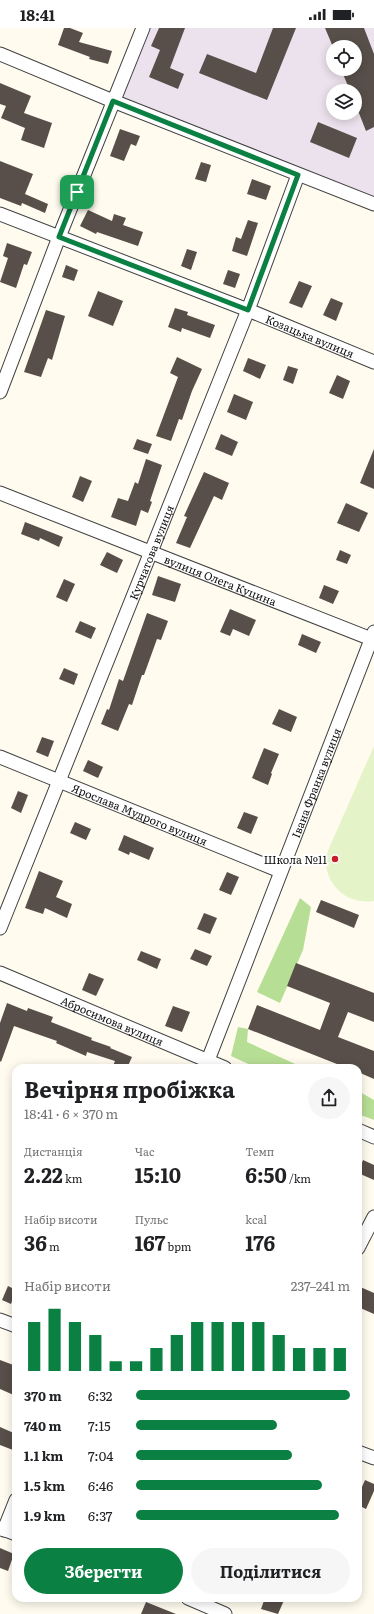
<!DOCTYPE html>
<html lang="uk">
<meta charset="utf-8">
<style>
body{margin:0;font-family:Literata,serif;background:#f6f6f6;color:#202124;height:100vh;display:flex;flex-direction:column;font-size:15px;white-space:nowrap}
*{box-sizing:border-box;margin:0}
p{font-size:13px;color:#757577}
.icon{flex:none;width:22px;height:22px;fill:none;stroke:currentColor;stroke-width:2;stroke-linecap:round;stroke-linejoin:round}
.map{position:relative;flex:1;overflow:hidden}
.side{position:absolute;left:12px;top:1036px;width:350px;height:538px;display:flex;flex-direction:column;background:#fff;border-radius:12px;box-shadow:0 2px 10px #0003}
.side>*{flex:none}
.controls{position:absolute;left:326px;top:12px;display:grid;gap:8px}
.controls a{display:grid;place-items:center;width:36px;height:36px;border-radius:50%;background:#fff;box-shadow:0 2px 10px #0003;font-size:20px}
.pin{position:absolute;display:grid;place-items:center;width:34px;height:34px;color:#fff;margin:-17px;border-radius:8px;box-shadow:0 2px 6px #0006}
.round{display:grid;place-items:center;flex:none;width:42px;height:42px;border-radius:21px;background:#f6f6f6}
.overview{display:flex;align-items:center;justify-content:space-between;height:68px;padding:0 12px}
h1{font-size:22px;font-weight:700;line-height:30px}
.metrics{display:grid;grid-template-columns:repeat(3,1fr);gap:6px;height:68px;padding:4px 12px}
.metrics div{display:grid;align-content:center}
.metrics b{font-size:20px;font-weight:700}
.metrics small{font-size:11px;font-weight:400}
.metrics p{font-size:11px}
.chart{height:112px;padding:8px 12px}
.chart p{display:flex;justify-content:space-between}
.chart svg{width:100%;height:72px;margin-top:4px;stroke:#0b8043;stroke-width:6}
.cta{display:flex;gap:8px;margin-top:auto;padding:8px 12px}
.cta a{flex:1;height:46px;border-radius:24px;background:#0b8043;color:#fff;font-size:16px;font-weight:700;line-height:46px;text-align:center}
.cta a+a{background:#f6f6f6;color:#202124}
ul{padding:0 12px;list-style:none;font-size:13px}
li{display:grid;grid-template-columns:64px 48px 1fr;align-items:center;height:30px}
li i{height:10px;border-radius:5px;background:#0b8043}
.status{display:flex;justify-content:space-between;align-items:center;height:28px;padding:0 20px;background:#fff;direction:ltr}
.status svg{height:11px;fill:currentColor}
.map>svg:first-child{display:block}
.industrial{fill:#ece2ed;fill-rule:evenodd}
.forest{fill:#b7de95}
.pitch{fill:#e5f3c9}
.building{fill:#584f4a}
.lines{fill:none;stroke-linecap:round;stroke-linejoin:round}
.street-casing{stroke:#414141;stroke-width:15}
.street{stroke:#fff;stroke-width:13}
.route-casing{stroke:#fff;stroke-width:8}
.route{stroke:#0b8043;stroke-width:5}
.poi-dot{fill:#c71e28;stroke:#fff;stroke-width:1.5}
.labels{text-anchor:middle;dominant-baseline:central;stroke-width:4;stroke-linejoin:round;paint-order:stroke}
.street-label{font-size:11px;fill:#0e0e0e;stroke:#fff}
.poi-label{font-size:11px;fill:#0e0e0e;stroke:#fff;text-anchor:end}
</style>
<div class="status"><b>18:41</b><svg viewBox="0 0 49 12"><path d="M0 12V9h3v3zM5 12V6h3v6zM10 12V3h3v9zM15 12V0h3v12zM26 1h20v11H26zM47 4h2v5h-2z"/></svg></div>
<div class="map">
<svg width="374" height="1586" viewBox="0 0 374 1586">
<rect width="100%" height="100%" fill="#fffcef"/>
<path class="industrial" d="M143,0H374V176L113,73ZM333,19H355V41H333ZM333,63H355V85H333Z"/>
<g class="forest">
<path d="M300,870L311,879L303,922L280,975L257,964Z"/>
<path d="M238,999L248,1001L247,1014L304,1040H257L231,1028Z"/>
<path d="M358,1063L374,1072V1092L358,1086Z"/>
</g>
<path class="pitch" d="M374,718V873C349,877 326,859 326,833C326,828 328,822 330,818Z"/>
<g class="building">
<path d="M64,0H70L83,5L79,14L112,23L108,36L89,31L90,29L58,17Z"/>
<path d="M159,0H185L170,40L184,46L178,61L149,49L160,22L151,18Z"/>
<path d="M273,0H296L267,72L199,45L207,26L256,45Z"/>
<path d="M325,0H364L374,26V99L366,103L355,75V63H350L341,41H355V19H333Z"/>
<path d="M0,55L31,68L24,85L52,95L44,120L21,112L25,100L1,90L6,78L0,76Z"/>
<path d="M318,94L357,110L349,130L310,114Z"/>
<path d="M120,101L140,108L136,118L131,116L124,133L110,128Z"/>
<path d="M0,133L33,146L25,166L48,176L45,185L22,175L21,178L0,170Z"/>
<path d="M201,134L211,137L206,154L195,151Z"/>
<path d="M252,151L271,158L266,172L247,166Z"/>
<path d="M88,182L112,193L114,186L126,190L123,197L143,204L138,218L97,204L96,206L80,198Z"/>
<path d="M248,192L258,195L247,228L232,223L236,209L241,211Z"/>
<path d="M7,215L32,224L27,237L24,236L16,260L0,254L8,230L3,228Z"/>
<path d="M187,221L197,224L191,242L181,238Z"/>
<path d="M66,237L78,242L74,253L62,249Z"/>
<path d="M228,242L240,246L235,260L223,256Z"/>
<path d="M299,253L312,258L302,280L289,275Z"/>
<path d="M98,263L123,273L113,298L88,288Z"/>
<path d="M331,270L343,275L336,293L323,287Z"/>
<path d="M175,280L188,284L187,287L215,297L210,310L182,300L181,304L168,299Z"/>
<path d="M46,282L65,288L52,332L48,330L41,349L24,344Z"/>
<path d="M177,329L202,341L192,363L182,392L179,391L171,413L156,408L178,349L170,345Z"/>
<path d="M248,330L266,337L260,351L243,343Z"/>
<path d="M288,338L298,341L293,356L283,352Z"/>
<path d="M337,347L350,353L343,371L329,365Z"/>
<path d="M234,366L253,374L246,392L227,384Z"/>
<path d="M221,406L238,414L232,428L215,421Z"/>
<path d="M137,411L152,416L148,426L133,421Z"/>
<path d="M374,421V461L360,455Z"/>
<path d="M146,431L162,437L150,473L152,474L148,485L141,482L136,498L111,489L118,470L128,473L135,454L138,456Z"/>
<path d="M204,444L229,455L222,472L214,468L190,520L176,515L187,489L184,488Z"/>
<path d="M80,448L92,453L83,474L72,469Z"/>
<path d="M346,475L368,485L359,504L337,495Z"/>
<path d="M25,494L63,509L59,519L40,510L39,513L21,506Z"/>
<path d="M340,522L351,527L347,536L336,532Z"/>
<path d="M107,524L123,532L117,545L100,537Z"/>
<path d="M158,548L181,556L175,574L152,567Z"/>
<path d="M64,551L75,556L67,574L56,569Z"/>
<path d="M324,557L339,563L333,576L319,570Z"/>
<path d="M230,581L256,592L249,608L233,601L230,608L220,604Z"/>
<path d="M147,585L168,593L161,612L157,611L144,647H142L132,677L129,676L118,703L101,696L107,681L109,682L119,651L123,653Z"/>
<path d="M80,593L96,600L91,611L75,604Z"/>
<path d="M302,606L321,614L316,625L298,617Z"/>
<path d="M64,640L78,646L74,657L59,651Z"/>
<path d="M279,681L297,689L291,704L272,696Z"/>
<path d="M42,709L54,713L48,729L36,724Z"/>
<path d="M264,720L279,726L271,745L272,746L268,757L252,750Z"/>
<path d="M88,732L103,739L98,750L83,743Z"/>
<path d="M18,763L28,767L21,785L11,780Z"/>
<path d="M244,784L258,789L251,806L237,800Z"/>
<path d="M75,794L91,801L86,812L70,805Z"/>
<path d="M124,807L154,820L149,832L130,824L129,827L118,822Z"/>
<path d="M39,843L63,853L56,869L72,876L67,890L45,880L43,886L25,880Z"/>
<path d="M227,844L239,849L231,867L219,862Z"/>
<path d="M321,872L359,887L354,900L316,884Z"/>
<path d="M204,885L217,890L210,906L197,901Z"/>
<path d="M195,921L212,928L207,938L190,931Z"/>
<path d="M141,923L161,931L157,941L137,932Z"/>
<path d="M296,935L374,965V994L348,984L338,1009L374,1023V1051L358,1044V1040H347L248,1001L257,977L320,1002L330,975L287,958Z"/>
<path d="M89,945L104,951L96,968L82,962Z"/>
<path d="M7,975L27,983L28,980L53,989L51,994L92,1010L91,1012L111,1019L110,1020L132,1029L127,1040H112L115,1033L87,1024L86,1028L56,1015L57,1013L14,998L1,1034L0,1033V995Z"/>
<path d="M173,978L190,984L182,1004L165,998Z"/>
<path d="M363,1132L374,1137V1152L358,1145Z"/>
<path d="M8,1258L16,1262L11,1276L2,1272Z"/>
<path d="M358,1258L374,1265V1286L358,1279Z"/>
<path d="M0,1332L16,1338V1368L0,1361Z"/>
<path d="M0,1399L16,1406V1415L13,1422L0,1417Z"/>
<path d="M365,1452L374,1456V1463L366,1481L358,1477V1468Z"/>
<path d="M0,1520L14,1526L8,1543L0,1540Z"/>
<path d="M265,1570H285L278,1586L261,1581Z"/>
<path d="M146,1574L176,1586H141Z"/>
</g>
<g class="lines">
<g class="street-casing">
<g id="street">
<path d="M0,26L113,73L374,176"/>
<path id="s1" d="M0,186L248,282L374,334"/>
<path d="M0,364L59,209L143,0"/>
<path id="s2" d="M0,465L374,612"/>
<path id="s3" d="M0,729L280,843"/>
<path id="s4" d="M0,900L248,282L298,147"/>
<path id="s5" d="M0,945L225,1040"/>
<path id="s6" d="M205,1040L374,604"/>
<path d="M358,1102L374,1109"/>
<path d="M358,1220L374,1189"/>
<path d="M0,1292L16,1298"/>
<path d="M358,1424L374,1430"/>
<path d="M0,1500L16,1506"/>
<path d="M4,1502L16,1472"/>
<path d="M188,1570L225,1586"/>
</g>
</g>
<use href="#street" class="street"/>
</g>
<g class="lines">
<g class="route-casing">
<path id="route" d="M113,73L298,147L248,282L59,209Z"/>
</g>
<use href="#route" class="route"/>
</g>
<circle class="poi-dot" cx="335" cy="831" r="4"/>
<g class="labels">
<g class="street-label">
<text stroke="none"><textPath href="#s1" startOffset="333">Козацька вулиця</textPath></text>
<text stroke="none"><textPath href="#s4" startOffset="405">Курчатова вулиця</textPath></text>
<text stroke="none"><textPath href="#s2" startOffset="237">вулиця Олега Куцина</textPath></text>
<text stroke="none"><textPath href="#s6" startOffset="306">Івана Франка вулиця</textPath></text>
<text stroke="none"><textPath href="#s3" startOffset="151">Ярослава Мудрого вулиця</textPath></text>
<text stroke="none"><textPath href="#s5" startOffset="122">Абросимова вулиця</textPath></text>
</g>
<g class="poi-label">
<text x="327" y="831">Школа №11</text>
</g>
</g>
</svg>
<div class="controls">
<a><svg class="icon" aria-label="locate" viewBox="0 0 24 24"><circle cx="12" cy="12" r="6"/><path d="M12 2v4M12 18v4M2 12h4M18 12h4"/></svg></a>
<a><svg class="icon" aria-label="layers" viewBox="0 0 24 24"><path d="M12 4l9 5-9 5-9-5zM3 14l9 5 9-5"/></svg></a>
</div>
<div class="pin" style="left:77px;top:164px;background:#1e9e55"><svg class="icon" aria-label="arrive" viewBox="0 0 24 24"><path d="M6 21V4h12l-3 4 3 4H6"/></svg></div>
<section class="side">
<div class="overview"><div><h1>Вечірня пробіжка</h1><p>18:41 · 6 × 370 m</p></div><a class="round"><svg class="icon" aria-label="share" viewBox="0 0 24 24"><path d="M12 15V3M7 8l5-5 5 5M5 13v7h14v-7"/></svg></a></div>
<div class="metrics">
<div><p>Дистанція</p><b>2.22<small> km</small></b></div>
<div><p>Час</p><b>15:10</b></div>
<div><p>Темп</p><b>6:50<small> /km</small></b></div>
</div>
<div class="metrics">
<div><p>Набір висоти</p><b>36<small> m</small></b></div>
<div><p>Пульс</p><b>167<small> bpm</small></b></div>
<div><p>kcal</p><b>176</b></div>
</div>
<div class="chart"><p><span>Набір висоти</span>237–241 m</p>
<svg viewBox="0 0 160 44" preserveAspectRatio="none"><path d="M5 44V14M15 44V6M25 44V14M35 44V22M45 44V38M55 44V38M65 44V30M75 44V22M85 44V14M95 44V14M105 44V14M115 44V14M125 44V22M135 44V30M145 44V30M155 44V30"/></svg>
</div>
<ul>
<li><b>370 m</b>6:32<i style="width:100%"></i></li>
<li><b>740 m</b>7:15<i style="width:66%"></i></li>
<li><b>1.1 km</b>7:04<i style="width:73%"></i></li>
<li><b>1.5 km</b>6:46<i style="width:87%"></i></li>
<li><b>1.9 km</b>6:37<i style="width:95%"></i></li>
</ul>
<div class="cta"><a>Зберегти</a><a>Поділитися</a></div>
</section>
</div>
